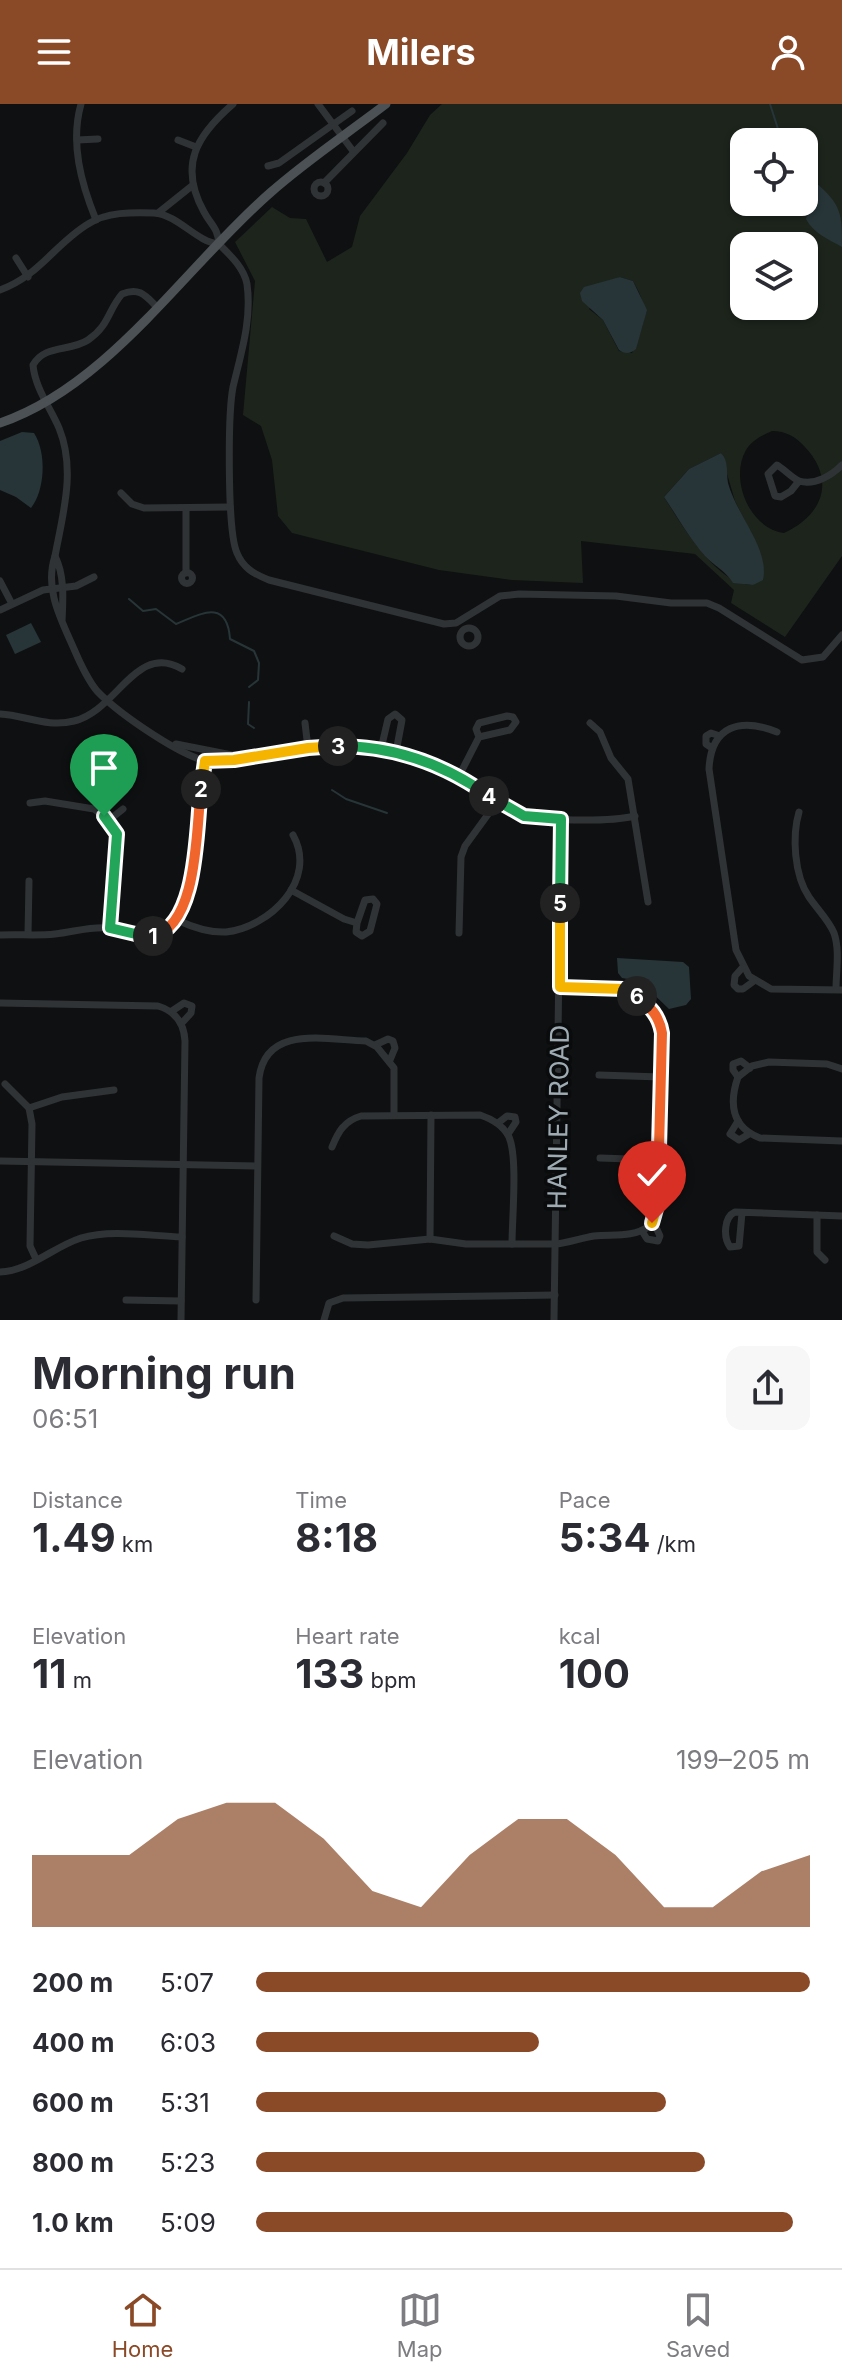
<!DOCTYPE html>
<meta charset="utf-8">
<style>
body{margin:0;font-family:Inter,sans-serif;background:#f7f7f7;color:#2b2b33;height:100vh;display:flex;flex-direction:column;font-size:30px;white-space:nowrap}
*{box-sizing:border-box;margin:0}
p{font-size:26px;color:#7c7c81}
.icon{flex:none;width:44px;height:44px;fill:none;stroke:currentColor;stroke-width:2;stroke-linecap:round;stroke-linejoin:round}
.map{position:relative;height:1216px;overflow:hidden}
.sheet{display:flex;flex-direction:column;background:#fff;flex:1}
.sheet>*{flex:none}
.fabs{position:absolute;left:730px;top:24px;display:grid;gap:16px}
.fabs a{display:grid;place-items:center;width:88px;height:88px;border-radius:16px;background:#fff;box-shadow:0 2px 6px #0004;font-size:40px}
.pin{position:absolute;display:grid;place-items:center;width:68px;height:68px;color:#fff;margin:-82px -34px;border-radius:50% 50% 50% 0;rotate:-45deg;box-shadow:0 0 8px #0007}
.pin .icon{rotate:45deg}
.km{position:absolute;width:40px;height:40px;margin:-20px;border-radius:50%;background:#222;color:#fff;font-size:22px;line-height:40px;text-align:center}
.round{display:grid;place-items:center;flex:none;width:84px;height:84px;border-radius:16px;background:#f7f7f7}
.overview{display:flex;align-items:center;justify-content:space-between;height:136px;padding:0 32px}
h1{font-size:44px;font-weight:700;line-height:60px}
.figures{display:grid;grid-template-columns:repeat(3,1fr);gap:12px;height:136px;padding:8px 32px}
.figures div{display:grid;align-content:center}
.figures b{font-size:40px;font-weight:700}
.figures small{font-size:22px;font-weight:400}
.figures p{font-size:22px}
.chart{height:224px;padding:16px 32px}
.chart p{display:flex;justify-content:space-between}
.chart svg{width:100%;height:144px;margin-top:8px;fill:#8a4927;opacity:.7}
ul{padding:0 32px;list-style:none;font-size:26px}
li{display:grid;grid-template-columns:128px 96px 1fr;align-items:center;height:60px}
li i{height:20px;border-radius:10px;background:#8a4927}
header{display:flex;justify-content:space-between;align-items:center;height:104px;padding:0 32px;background:#8a4927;color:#fff;font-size:36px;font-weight:700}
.tab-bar{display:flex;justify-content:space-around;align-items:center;height:112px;border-top:2px solid #e1e1e2;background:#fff;font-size:22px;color:#7c7c81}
.tab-bar a{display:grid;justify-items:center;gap:4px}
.tab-bar .current{color:#8a4927}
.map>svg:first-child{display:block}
.green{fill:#1c241c;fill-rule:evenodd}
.water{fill:#273538}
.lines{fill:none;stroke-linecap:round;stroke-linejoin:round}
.stream{stroke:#273538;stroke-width:2}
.minor{stroke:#303336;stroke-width:7}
.major{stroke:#4c5155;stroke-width:9}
.split-1-casing{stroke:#fff;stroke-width:16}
.split-2-casing{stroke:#fff;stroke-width:16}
.split-3-casing{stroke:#fff;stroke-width:16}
.split-4-casing{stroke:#fff;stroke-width:16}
.split-5-casing{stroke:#fff;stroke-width:16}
.split-6-casing{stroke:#fff;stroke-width:16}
.split-7-casing{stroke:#fff;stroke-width:16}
.split-8-casing{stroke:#fff;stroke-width:16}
.split-1{stroke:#22a559;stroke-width:10}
.split-2{stroke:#f0652b;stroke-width:10}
.split-3{stroke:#f5b400;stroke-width:10}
.split-4{stroke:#22a559;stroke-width:10}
.split-5{stroke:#22a559;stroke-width:10}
.split-6{stroke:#f5b400;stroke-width:10}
.split-7{stroke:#f0652b;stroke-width:10}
.split-8{stroke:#f5b400;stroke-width:10}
.labels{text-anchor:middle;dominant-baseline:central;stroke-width:7;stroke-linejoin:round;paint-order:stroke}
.street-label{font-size:26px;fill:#9fabb3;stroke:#0a0b0c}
</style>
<header><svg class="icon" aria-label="menu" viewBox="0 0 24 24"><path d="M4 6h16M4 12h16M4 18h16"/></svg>Milers<svg class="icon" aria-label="person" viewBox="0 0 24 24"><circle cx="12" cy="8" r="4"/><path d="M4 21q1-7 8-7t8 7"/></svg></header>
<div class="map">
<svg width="842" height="1216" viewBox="0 0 842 1216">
<rect width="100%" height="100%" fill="#0f1011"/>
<path class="green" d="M442,0H842V452L785,533L731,499L734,486L695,450L581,437L583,479L512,476L439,466L292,429L278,412L272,356L261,322L243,311L255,177L235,138L272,103L290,114L306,115L327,158L352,143L360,112L407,49L430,11ZM744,38H804V98H744ZM744,142H804V202H744ZM620,173L633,177C651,208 645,217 632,249L619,247L603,216L589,205L611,177ZM772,327C786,327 796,333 805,343C836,376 823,411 784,429C750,425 729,375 746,346C752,336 763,331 772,327ZM721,349L735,397L757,441L764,467L753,481C717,482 682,421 664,393L689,365Z"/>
<g class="water">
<path d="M804,45C806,58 814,66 815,78C842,101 842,110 842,143C830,136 813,129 806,115L813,94L804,89Z"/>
<path d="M620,173L633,177L647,206L636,245C630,250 625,250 619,246L603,216L582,197L580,189L584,183Z"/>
<path d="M22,328L34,329C47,349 45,387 31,404L16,393L0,386V337Z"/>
<path d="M721,349C729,357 726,368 728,379C736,410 770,445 763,476L753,481L733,479C726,467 714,462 705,452C689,434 677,412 664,393L689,365Z"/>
<path d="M31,519L41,538L15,550L6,531Z"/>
<path d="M617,854L683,858L689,863L691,895L686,901L669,905L640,877L622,874L618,869Z"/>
</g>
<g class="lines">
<g class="stream">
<path d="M770,0L778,25"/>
<path d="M129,495L143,507L156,505L176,520C199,511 227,493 230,535L254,547L259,559L258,576L249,583"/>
<path d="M249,598L248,620L254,624"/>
<path d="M332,686L346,695L387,709"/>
</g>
<g class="minor">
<path d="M81,0C70,39 81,79 96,116"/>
<path d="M318,0L353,47"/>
<path d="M77,36L98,35"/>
<path d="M178,36L196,43"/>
<path d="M268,62L279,59L352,7"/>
<circle cx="321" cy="85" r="7"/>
<path d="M324,79L383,19"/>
<path d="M158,109L193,81"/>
<path d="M219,140C230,151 244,164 247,180C252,216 241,249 233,283C228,309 227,427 237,449C243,464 254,470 269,476L444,520L456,519L500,492L519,490L616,492L671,499H707L719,504L802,556L823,553L842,531"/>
<path d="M219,140C218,124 211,121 204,108C178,61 197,31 233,0"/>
<path d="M16,154L28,173"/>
<path d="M0,186C39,172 55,140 88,120C106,108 133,108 154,109C179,111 196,138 219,140"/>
<path d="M799,377L791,387L781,393L775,392L768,370L777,361C784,365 792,374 799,377C815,382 832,371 842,361"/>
<path d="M121,389L132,400L144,404L230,403"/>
<path d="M186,404V469"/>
<path d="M55,452C63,409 76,366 59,324C50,303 35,284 33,261C45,240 70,248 88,236C109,222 108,206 122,190C139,183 145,191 157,203"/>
<circle cx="187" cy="474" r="5.5"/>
<path d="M0,477L12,500"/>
<path d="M0,506L43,486L76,482L94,473"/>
<path d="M62,517C63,496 65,472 55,452C44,485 61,515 74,545C80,559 87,575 97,587C117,608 188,659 215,658C229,658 243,653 257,651C303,644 350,637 396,648C418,654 443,662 463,675C480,685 496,700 514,708C538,718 609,718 635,712"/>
<circle cx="469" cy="533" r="9"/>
<path d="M0,610C25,611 47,624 74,617C118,606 136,538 182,565"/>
<path d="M305,619L308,644"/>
<path d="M590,619L600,628L611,654L628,675L648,798"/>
<path d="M777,628C740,613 711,622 709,665L736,846L749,872L771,885L842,886"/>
<path d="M176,640L242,653"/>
<path d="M712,644L706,640V632L711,629L720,632"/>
<path d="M381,645L388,615L395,610L402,616L396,648"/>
<path d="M459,672L479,633L510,626L516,618L513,613L507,612L479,619L476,625L479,633"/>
<path d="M30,699L45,697L94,705L109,716L117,730L110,824"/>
<path d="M799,708C792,732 794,771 809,793C817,805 828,815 834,829C840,846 836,868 836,885"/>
<path d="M109,716L123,705"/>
<path d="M291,786L344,815L357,819L356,828L362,832L370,827L377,800L373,795L365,796L357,819"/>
<path d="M177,816C192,823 208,829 226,828C270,823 318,776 293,731"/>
<path d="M459,829L461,753L465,742L497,698"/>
<path d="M28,830L29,777"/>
<path d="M0,831C18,830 37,832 55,830C74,828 90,822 110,824C125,826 142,836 158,831C196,818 195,736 199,702C201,684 204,666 207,647"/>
<path d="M743,863L735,872L734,881L738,885H743L754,877"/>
<path d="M0,899L158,902C175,907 184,918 185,937L181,1216"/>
<path d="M172,907L184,899L192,902L191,909L181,920"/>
<path d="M375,941L388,935L393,937L395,944L390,956"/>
<path d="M842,965L827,960L769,958L752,962L738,973C729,999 731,1023 760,1034L842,1037"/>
<path d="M599,971L661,973"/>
<path d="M738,973L733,966V960L741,957L750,964"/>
<path d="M5,980L29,1004L32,1020L30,1142L36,1155"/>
<path d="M29,1004L62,993L114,986"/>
<path d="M738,1017L730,1030L739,1036L749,1030"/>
<path d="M498,1019L507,1012L515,1013L516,1018L508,1030"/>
<path d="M332,1043C338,1028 344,1017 361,1012L480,1011C492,1015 503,1021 509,1033C518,1054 512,1115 512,1140"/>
<path d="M600,1054L659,1056"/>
<path d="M0,1057L257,1062"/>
<path d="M742,1109L739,1142L730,1143C723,1133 724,1113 735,1108L842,1112"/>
<path d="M817,1111V1148L825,1156"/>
<path d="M642,1127L647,1135L658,1137L660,1132L653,1117"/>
<path d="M334,1132L352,1140L368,1141L430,1135L466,1140H556C569,1139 581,1134 594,1132C614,1130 632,1134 650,1122L658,1098L662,929C651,877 601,884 560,883"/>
<path d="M430,1135L431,1011"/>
<path d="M0,1168C29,1167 53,1143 81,1134C111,1125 150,1132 182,1133"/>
<path d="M126,1196L181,1197"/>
<path d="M256,1196L259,974C266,920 326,936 366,937L377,943L394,964V1011"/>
<path d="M324,1216L329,1199L343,1194L555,1191"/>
<path d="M554,1216L561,715"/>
</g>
<path class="major" d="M0,319C109,282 185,163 270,89C306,57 348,29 386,0"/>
</g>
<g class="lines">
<g class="split-1-casing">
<path id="split-1" d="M104,712L117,730L110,824L144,832H153"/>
</g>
<g class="split-2-casing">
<path id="split-2" d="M153,832C199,821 196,722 201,685"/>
</g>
<g class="split-3-casing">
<path id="split-3" d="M201,685L205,657L234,656L308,644L338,642"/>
</g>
<g class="split-4-casing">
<path id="split-4" d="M338,642C393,642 444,660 489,692"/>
</g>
<g class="split-5-casing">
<path id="split-5" d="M489,692L524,712L561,715L560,799"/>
</g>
<g class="split-6-casing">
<path id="split-6" d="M560,799V883L624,885L637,892"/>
</g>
<g class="split-7-casing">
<path id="split-7" d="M637,892C650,903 659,911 662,929L659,1044"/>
</g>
<g class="split-8-casing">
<path id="split-8" d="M652,1119L658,1098L659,1044"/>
</g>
<use href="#split-1" class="split-1"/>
<use href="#split-2" class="split-2"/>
<use href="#split-3" class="split-3"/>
<use href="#split-4" class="split-4"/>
<use href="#split-5" class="split-5"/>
<use href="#split-6" class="split-6"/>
<use href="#split-7" class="split-7"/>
<use href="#split-8" class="split-8"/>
</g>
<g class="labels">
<g class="street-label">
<text transform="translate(558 1013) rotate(-89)">HANLEY ROAD</text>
</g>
</g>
</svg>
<div class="fabs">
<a><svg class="icon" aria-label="locate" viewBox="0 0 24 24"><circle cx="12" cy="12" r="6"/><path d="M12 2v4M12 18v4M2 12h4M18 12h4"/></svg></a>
<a><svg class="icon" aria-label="layers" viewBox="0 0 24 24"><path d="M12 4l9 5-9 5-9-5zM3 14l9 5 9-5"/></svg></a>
</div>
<div class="pin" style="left:104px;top:712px;background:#1e9e55"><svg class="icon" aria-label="arrive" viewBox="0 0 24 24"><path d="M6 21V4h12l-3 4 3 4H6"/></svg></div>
<div class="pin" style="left:652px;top:1119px;background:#d93025"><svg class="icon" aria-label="check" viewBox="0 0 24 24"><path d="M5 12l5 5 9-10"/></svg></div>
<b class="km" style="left:153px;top:832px">1</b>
<b class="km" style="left:201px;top:685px">2</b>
<b class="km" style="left:338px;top:642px">3</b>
<b class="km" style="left:489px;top:692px">4</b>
<b class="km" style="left:560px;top:799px">5</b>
<b class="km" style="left:637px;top:892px">6</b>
</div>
<section class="sheet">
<div class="overview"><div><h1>Morning run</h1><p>06:51</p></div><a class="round"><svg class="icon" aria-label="share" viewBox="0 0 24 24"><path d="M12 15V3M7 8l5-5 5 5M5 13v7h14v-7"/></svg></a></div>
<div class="figures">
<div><p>Distance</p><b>1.49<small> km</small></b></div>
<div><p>Time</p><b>8:18</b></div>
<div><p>Pace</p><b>5:34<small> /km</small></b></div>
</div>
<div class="figures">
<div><p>Elevation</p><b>11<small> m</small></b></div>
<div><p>Heart rate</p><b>133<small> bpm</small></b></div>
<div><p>kcal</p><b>100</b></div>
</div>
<div class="chart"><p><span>Elevation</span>199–205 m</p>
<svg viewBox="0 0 160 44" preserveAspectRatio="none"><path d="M0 44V22L10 22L20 22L30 11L40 6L50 6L60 17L70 33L80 38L90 22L100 11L110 11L120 22L130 38L140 38L150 27L160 22V44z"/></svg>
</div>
<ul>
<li><b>200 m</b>5:07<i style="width:100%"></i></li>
<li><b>400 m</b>6:03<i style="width:51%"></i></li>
<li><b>600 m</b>5:31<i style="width:74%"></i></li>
<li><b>800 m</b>5:23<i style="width:81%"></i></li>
<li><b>1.0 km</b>5:09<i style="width:97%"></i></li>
</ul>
</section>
<nav class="tab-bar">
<a class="current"><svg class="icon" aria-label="home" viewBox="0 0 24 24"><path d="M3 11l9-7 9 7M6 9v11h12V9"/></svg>Home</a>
<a><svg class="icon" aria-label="map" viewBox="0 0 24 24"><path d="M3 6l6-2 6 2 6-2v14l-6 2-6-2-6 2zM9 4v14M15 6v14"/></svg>Map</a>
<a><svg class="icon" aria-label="saved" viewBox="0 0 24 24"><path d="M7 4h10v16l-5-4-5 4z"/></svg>Saved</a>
</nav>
